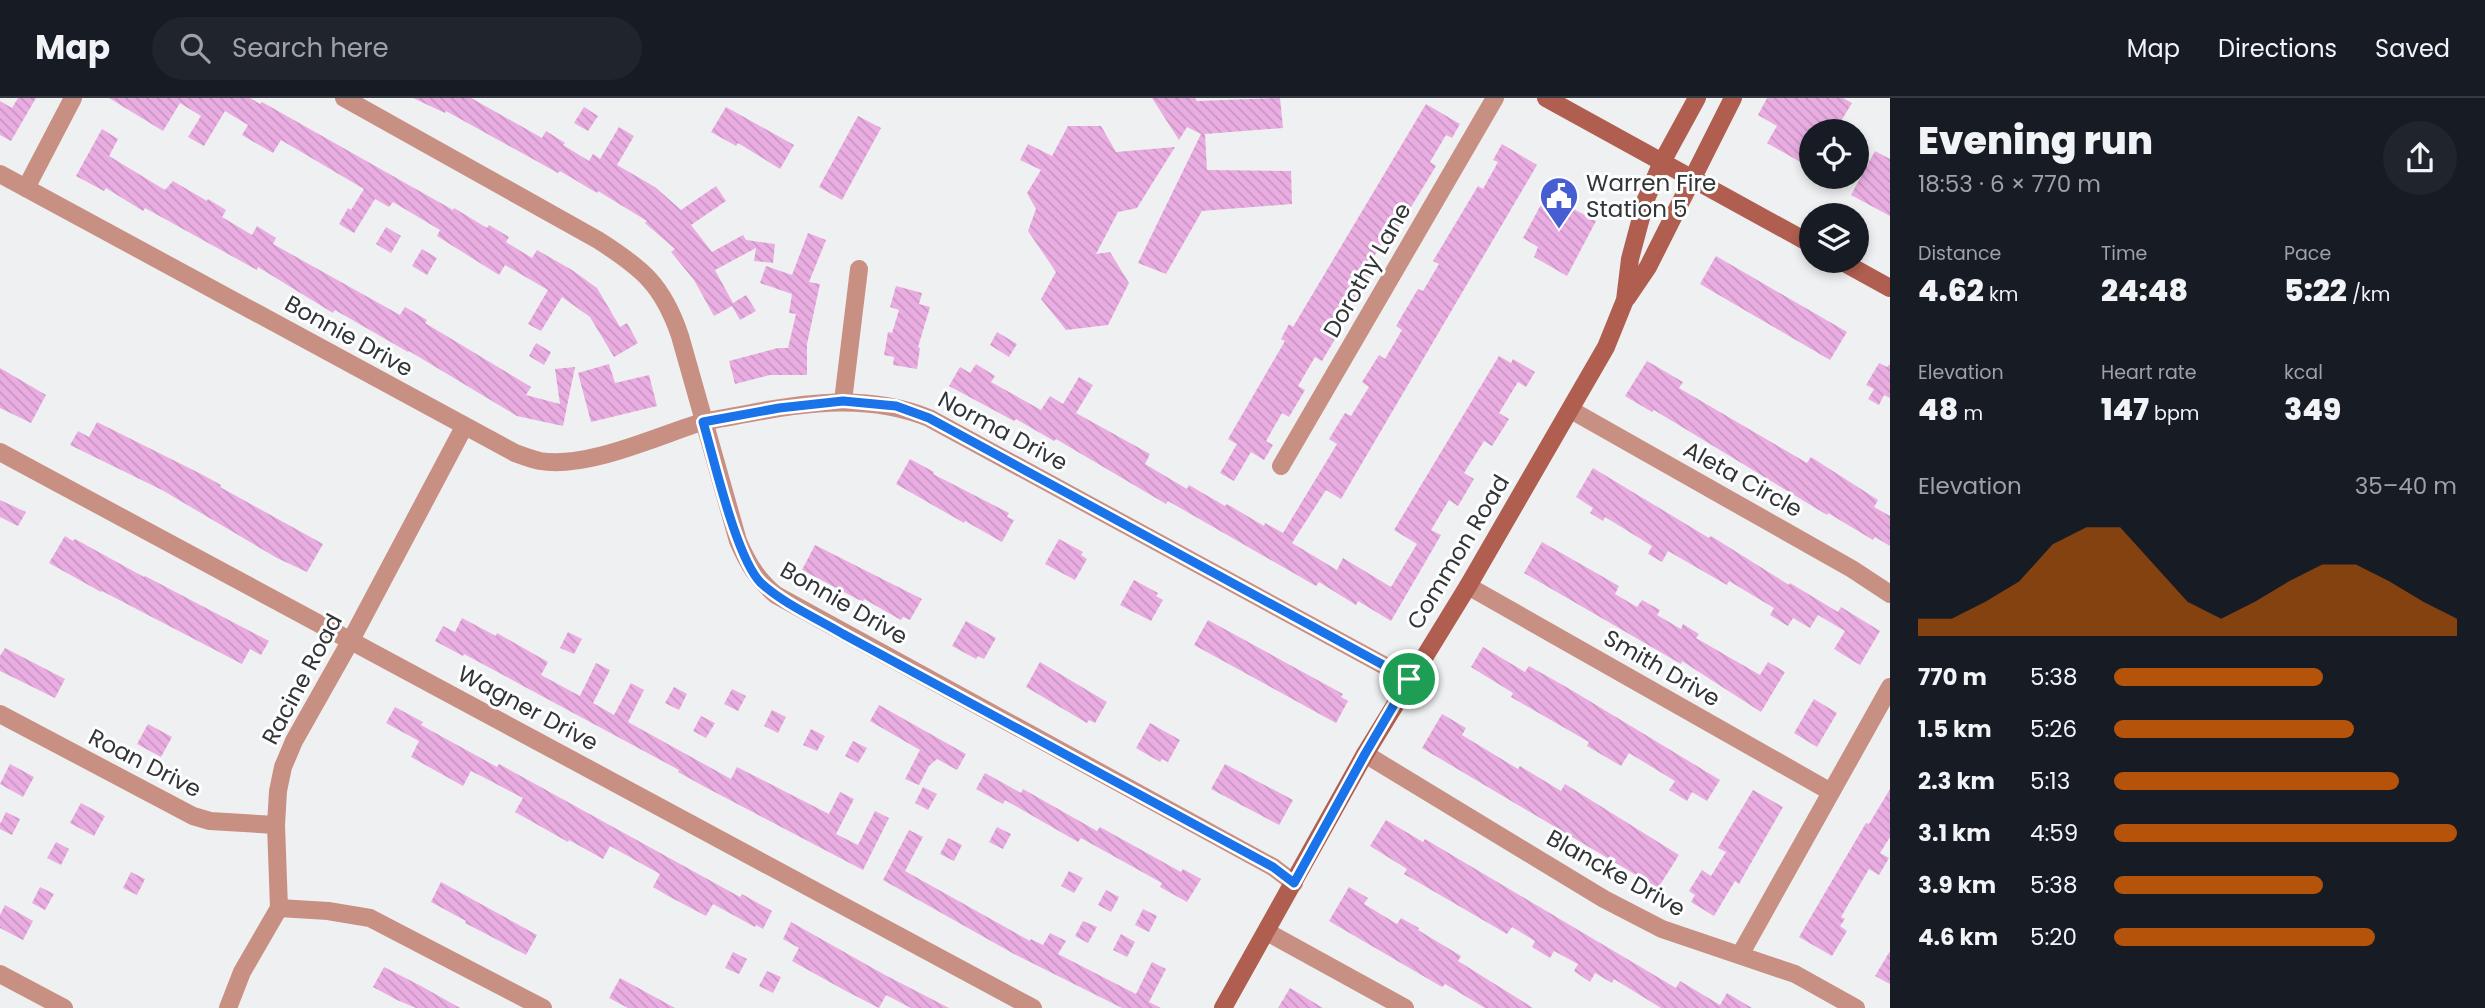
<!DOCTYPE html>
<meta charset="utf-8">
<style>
body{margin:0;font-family:Poppins,sans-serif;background:#20242c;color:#f1f3f6;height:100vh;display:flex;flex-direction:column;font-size:26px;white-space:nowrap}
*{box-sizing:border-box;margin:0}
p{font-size:23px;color:#9ea1a6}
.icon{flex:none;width:38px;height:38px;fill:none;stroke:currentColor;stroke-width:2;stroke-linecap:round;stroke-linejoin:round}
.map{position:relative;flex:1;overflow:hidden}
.side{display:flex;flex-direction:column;background:#171b24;width:595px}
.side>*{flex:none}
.buttons{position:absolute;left:1799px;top:21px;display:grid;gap:14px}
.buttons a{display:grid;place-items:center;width:70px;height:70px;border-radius:50%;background:#171b24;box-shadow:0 4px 10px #0003;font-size:35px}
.pin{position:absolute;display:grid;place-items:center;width:60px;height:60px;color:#fff;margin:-30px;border:4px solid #fff;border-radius:50%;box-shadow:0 2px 7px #0007}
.round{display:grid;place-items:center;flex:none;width:74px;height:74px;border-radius:37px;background:#20242c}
.head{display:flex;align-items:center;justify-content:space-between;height:119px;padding:0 28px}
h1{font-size:38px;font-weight:800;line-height:52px}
.metrics{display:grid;grid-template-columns:repeat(3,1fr);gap:10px;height:119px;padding:7px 28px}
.metrics div{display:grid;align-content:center}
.metrics b{font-size:30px;font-weight:800}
.metrics small{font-size:19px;font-weight:400}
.metrics p{font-size:19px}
.chart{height:196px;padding:14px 28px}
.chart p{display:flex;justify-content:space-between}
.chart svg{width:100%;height:126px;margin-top:7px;fill:#b45309;opacity:.7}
ul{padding:0 28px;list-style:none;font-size:23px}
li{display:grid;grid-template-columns:112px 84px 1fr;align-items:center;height:52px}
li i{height:18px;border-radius:9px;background:#b45309}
header{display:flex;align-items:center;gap:42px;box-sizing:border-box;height:98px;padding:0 35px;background:#171b24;border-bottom:2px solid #363941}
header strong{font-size:33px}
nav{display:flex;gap:38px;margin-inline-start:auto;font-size:24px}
.search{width:490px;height:63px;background:#20242c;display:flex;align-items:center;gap:18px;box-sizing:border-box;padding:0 24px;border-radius:38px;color:#9ea1a6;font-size:26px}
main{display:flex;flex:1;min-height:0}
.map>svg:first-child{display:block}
.building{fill:url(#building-back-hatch)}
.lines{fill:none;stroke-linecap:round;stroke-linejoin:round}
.street{stroke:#c88f83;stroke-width:18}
.secondary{stroke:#af5e4f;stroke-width:18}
.route-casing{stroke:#fff;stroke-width:14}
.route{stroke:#1a73e8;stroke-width:9}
.labels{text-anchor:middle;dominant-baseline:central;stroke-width:6;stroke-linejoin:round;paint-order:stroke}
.poi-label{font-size:23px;fill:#333434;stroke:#fcfeff;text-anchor:start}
.street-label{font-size:23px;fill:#333434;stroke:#fcfeff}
</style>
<header>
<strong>Map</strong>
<div class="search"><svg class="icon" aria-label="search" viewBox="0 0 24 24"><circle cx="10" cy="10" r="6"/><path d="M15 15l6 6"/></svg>Search here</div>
<nav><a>Map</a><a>Directions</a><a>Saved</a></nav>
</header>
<main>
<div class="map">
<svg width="1890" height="910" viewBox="0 0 1890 910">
<defs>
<pattern id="building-back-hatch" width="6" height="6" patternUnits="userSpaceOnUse" patternTransform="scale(1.75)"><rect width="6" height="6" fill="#eaade2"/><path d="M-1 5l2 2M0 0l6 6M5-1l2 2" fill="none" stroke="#c995c2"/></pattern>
</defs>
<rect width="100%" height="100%" fill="#eff0f1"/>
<g class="building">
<path d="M18,0H36L11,43L0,37V3L12,10Z"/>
<path d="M109,0H250L260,6L262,4L453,112L454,110L487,130L489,127L509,139L506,144L532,160L537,152L572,172L597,190L620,229L627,225L638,245L614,259L590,219L562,199L541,233L528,226L548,192L505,167L499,177L437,138L440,132L393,104L389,109L375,101L354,135L339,126L348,110L351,112L364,91L281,42L273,55L242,37L248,27L225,13L204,48L188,39L201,18L180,5L163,33Z"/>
<path d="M413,0H471L542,40L546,33L565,45L563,47L589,63L593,56L600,61L619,29L634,38L617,67L655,89L681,112L716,88L726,103L691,127L712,154L743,137L746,142L775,146L773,165L754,163L756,150L715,172L733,205L746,197L756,213L740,222L732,208L714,218L694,182L671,154L675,151L645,125L647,123L598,93L597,95L560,73L558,75L446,13L445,15Z"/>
<path d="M1152,0H1195L1197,3L1280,0L1283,30L1205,36L1207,72L1291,73L1292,106L1202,113L1166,176L1138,165L1201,36L1187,29L1179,42Z"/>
<path d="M1767,0H1843L1852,5L1835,33H1811V70L1767,45L1777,28L1758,17Z"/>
<path d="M1426,6L1460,26L1452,40L1446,37L1430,64L1436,68L1391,142L1386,139L1369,167L1376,171L1354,207L1347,203L1330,231L1338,236L1322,263L1315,259L1298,288L1305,292L1289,319L1282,315L1266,343L1273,347L1264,362L1251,354L1234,383L1220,375L1237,346L1228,341L1285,243L1281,241L1289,226L1293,229Z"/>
<path d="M584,9L598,18L588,33L574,25Z"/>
<path d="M726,9L794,47L780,71L738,45L736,48L711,34Z"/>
<path d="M858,18L881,30L842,102L819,89Z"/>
<path d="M1068,28H1101L1116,54L1175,49L1137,110L1118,114L1096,156L1110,154L1129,185L1108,227L1066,232L1041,201L1056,174L1028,133L1036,111L1027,95L1041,72L1020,62L1028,46L1052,58Z"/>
<path d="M102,31L118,41L109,58L165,92L173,83L207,103L208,101L226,112L222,119L252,137L257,128L276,140L273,146L400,217L405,209L427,222L425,225L531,289L526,297L560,306L555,271L575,269L563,328L517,318L409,253L408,254L335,212L333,215L258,169L257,172L145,110L143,113L106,90L104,93L76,78Z"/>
<path d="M1502,46L1537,67L1341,401L1326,392L1292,445L1337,472L1343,460L1391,489L1417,446L1394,432L1499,258L1511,265L1513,261L1535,274L1526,289L1518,284L1499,315L1509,321L1492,348L1484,343L1464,375L1474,381L1458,408L1449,402L1431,432L1441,437L1391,523L1358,503L1356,507L1319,484L1316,488L1168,403L1166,406L1056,341L1054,343L1016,321L1014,323L949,288L960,269L970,275L976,266L995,278L991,284L1041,312L1050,298L1063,306L1079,279L1093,287L1076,315L1150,356L1145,366L1187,391L1189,387L1225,408L1227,406L1264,428L1265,425L1283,435L1337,346L1329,341L1345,315L1351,318L1369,289L1362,284L1379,257L1385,261L1402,232L1396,228L1418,191L1423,193L1439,166L1433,163L1478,88L1483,91L1498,64L1493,62Z"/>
<path d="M1875,53L1890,61V118L1851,97Z"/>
<path d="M1544,101L1566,113L1568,108L1596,123L1567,178L1534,159L1538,149L1523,140Z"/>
<path d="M386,129L401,138L391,155L376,146Z"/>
<path d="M808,135L826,142L809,184L820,186L807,246V277H770L735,286L729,263L778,250H788L796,216L789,215L792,196L760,185L766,168L792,177Z"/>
<path d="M422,151L437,160L427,177L412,168Z"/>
<path d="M1716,158L1847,234L1830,262L1700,186Z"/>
<path d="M896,188L922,195L919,206L930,209L918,249L920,250L917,271L893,267L894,259L884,257L888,234L892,235L899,212L890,209Z"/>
<path d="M997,234L1017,246L1009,259L990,247Z"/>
<path d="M536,245L551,254L544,267L529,258Z"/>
<path d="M1647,263L1683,284L1679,290L1807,365L1811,359L1878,402L1874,409L1890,418V448L1875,439L1873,442L1828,415L1827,417L1654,312L1652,314L1625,298Z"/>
<path d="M1879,265L1887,269L1890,266V300L1884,297L1879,307L1868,301L1874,291L1866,287Z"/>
<path d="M609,266L615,285L649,277L657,308L591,324L578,275Z"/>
<path d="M0,270L46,297L31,325L0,310Z"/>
<path d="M97,324L203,377L221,387L220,389L323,446L307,474L277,460L162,392L70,347L78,333L89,339Z"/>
<path d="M910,361L934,374L933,376L1009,415L1007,419L1014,422L1002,444L965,423L964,425L896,386Z"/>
<path d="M1593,370L1709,440L1711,438L1789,487L1790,485L1838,514L1841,509L1880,533L1860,567L1834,551L1845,533L1818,517L1810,530L1793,520L1788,528L1770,517L1774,510L1729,483L1727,487L1668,453L1662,464L1648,456L1652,448L1605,419L1603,423L1590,415L1593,410L1576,399Z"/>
<path d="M0,402L26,414L18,428L0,419Z"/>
<path d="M65,438L73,443L75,441L144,479L145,478L269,543L261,557L250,551L242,566L102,493L101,494L49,465Z"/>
<path d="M1059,441L1083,454L1081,457L1087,461L1075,482L1045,466Z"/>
<path d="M1542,444L1619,488L1615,496L1637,509L1642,502L1660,512L1657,517L1681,531L1683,526L1699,536L1696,540L1760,577L1768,564L1785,574L1761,614L1682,563L1681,566L1524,475Z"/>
<path d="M815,447L922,501L910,522L903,519L901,522L864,501L863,504L802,472Z"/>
<path d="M1134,482L1158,495L1156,498L1163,502L1151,523L1120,507Z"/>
<path d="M462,520L496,538L497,535L548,564L541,577L580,598L596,565L610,572L593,605L614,617L631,585L644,592L628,624L731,681L737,669L829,716L840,694L854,701L836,736L858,747L875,713L889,720L863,772L705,689L678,674L679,672L464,556L463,558L435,543L443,528L455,534Z"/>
<path d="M1208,522L1343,596L1341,599L1348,603L1336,625L1194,547Z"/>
<path d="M966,523L996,540L984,561L978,558L976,561L952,548Z"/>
<path d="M568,534L582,541L574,556L560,550Z"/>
<path d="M1483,549L1525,574L1529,568L1568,590L1720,682L1707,703L1692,694L1687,703L1669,692L1675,683L1629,655L1621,668L1587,648L1589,644L1511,599L1513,595L1471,569Z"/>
<path d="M5,550L65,581L55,600L0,573V558Z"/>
<path d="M1040,564L1107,604L1095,625L1089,622L1087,625L1026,589Z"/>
<path d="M674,589L687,596L679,612L665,605Z"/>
<path d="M732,591L746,598L738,613L724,606Z"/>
<path d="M1814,601L1837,615L1817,649L1794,635Z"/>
<path d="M879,607L966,656L957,672L937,661L929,668L919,687L905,681L920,652L870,623Z"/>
<path d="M395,609L423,624L421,627L497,669L499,666L740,799L742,796L772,813L763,831L756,827L755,829L713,806L706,818L670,799L653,789L660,776L610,748L603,761L569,742L568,744L515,714L523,700L483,679L471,673L463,688L411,659L419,643L386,625Z"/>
<path d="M772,612L786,619L778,635L764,628Z"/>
<path d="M1442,616L1466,630L1462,637L1518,671L1520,668L1561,693L1565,686L1679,757L1658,790L1422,650Z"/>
<path d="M701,618L715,625L706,640L693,633Z"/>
<path d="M1150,625L1180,642L1168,664L1162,661L1160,664L1136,650Z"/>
<path d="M148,626L172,639L161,659L137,646Z"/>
<path d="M811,631L825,638L817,653L803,647Z"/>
<path d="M853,643L867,650L858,665L845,658Z"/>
<path d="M10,666L34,679L23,699L0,686Z"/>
<path d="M1225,666L1293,702L1279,727L1211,691Z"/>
<path d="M985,675L1021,695L1023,691L1097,733L1100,729L1181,774L1183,771L1201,781L1187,804L1160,789L1162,785L1081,740L1078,744L1005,702L1003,706L976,691Z"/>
<path d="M923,689L937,696L928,712L915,705Z"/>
<path d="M1890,691V739L1880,755L1889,760L1879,777L1869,771L1841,819L1845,821L1840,828L1847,833L1832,858L1799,839L1866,725L1869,726Z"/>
<path d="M1753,692L1783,709L1739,786L1735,783L1714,818L1691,804L1695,797L1689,793L1702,772L1711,778L1726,754L1718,750Z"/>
<path d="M81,705L105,718L94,738L70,725Z"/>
<path d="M6,714L20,721L12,737L0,731V726Z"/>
<path d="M1386,722L1423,744L1425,741L1676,890L1680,883L1720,907L1727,895L1752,910H1661L1614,881L1612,885L1595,875L1590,884L1574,873L1578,866L1554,853L1550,860L1532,849L1535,843L1512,829L1507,836L1404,776L1407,771L1370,748Z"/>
<path d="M997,729L1011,736L1003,751L989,744Z"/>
<path d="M909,732L923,739L905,773L1030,843L1031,841L1043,847L1050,835L1066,843L1058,856L1136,896L1152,864L1166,871L1149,904L1161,910H1122L1014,856L883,782Z"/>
<path d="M948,740L962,747L954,763L940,756Z"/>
<path d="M56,744L69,751L61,767L47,760Z"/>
<path d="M1069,773L1083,780L1074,795L1061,788Z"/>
<path d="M131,774L145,781L137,797L123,790Z"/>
<path d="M441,784L537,837L526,857L465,825L466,823L431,804Z"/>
<path d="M40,789L54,796L45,812L32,805Z"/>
<path d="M1349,789L1368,800L1364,806L1397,826L1401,820L1419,830L1418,832L1461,858L1458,863L1533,910H1485L1445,886L1442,889L1329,823Z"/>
<path d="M1106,792L1119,799L1111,814L1098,807Z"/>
<path d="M5,807L33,823L23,842L0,830V817Z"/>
<path d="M1143,811L1157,818L1149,834L1135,827Z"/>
<path d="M1083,823L1097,829L1088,845L1075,838Z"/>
<path d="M791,824L885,877L949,910H911L886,897L879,910L844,892L792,863L799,850L783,841Z"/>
<path d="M1121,836L1135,844L1127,859L1113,852Z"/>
<path d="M1890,853V886L1875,878Z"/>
<path d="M733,854L747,861L739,876L725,870Z"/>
<path d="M384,869L421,888L460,910H416L397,902L373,889Z"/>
<path d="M767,873L781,879L773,895L759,888Z"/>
<path d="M620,880L675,910H628L609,900Z"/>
<path d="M1290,890L1323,910H1278Z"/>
</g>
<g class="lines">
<g class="street">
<path d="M344,0L598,142C642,170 663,187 680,238L738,443C748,466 757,481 776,497L1273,769L1294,785"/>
<path d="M0,76L515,355C523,358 531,361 540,363C586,371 655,339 699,325C714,321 731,319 746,316C807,304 870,296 929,320L1409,581"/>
<path d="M26,90L73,0"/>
<path d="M843,303L859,171"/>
<path d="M1571,312L1852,471L1890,496"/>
<path d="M0,354L1033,910"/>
<path d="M1281,368L1495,0"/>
<path d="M1468,488L1831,694"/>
<path d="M0,616L193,718L210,723L276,727"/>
<path d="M1365,656L1604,801L1662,831L1795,876L1856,910"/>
<path d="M279,810L328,813L370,820L543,910"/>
<path d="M1267,834L1405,910"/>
<path d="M1740,857L1890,589"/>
<path d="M0,876L64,910"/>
<path d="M228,910L242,874L279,810L276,727L278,693L283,669L294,643L351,542L464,329"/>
</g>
<g class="secondary">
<path d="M1546,0L1811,146"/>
<path d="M1841,163L1890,190"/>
<path d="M1627,200L1648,169L1733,0"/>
<path d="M1223,910L1365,656L1468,488L1606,249L1625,202L1630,161L1646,101L1662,64L1697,0"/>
</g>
</g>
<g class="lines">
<g class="route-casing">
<path id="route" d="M843,303L896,308L929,320L1409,581L1365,656L1294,785L1273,769L843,536C816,520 784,506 761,485C736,460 714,361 703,324L779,310Z"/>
</g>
<use href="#route" class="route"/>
</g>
<defs>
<g id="civic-pin" transform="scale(2.0125)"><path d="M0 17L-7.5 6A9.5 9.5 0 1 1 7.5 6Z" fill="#475dd2" stroke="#fcfeff"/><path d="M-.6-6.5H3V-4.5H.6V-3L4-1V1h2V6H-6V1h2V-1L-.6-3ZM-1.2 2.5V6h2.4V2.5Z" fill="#fff"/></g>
</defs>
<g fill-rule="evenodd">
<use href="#civic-pin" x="1559" y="98"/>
</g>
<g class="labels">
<g class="poi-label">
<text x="1586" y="85">Warren Fire<tspan x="1586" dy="26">Station 5</tspan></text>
</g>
<g class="street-label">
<text transform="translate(1367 172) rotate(-60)">Dorothy Lane</text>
<text transform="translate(349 238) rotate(29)">Bonnie Drive</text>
<text transform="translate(1003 333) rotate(28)">Norma Drive</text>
<text transform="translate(1743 381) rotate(29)">Aleta Circle</text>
<text transform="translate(1458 454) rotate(-59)">Common Road</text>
<text transform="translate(844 505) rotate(30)">Bonnie Drive</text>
<text transform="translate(1662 570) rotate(30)">Smith Drive</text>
<text transform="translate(302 581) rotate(-62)">Racine Road</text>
<text transform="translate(528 610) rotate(28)">Wagner Drive</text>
<text transform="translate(145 665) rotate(27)">Roan Drive</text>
<text transform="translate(1616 775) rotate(29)">Blancke Drive</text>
</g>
</g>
</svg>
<div class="buttons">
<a><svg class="icon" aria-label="locate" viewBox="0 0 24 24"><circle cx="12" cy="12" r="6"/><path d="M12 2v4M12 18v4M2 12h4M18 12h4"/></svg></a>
<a><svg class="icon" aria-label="layers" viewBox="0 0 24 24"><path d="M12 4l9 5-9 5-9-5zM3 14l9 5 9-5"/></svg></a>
</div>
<div class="pin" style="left:1409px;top:581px;background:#1e9e55"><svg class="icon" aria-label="arrive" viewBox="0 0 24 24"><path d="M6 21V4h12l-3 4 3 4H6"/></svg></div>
</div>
<section class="side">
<div class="head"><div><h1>Evening run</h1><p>18:53 · 6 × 770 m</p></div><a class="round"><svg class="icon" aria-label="share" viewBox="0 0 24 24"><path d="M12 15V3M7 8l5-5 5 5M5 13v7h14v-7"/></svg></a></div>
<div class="metrics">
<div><p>Distance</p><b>4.62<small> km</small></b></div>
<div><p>Time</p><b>24:48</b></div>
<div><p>Pace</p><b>5:22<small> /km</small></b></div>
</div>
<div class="metrics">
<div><p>Elevation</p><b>48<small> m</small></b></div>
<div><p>Heart rate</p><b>147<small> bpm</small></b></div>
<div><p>kcal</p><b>349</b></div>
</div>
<div class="chart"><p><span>Elevation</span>35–40 m</p>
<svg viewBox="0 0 160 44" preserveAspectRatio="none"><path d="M0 44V38L10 38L20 32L30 25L40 12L50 6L60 6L70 19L80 32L90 38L100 32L110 25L120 19L130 19L140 25L150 32L160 38V44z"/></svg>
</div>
<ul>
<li><b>770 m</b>5:38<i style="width:61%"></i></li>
<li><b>1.5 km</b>5:26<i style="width:70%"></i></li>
<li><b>2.3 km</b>5:13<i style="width:83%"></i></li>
<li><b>3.1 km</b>4:59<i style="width:100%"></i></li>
<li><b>3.9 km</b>5:38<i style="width:61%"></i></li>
<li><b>4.6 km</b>5:20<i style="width:76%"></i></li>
</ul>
</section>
</main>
